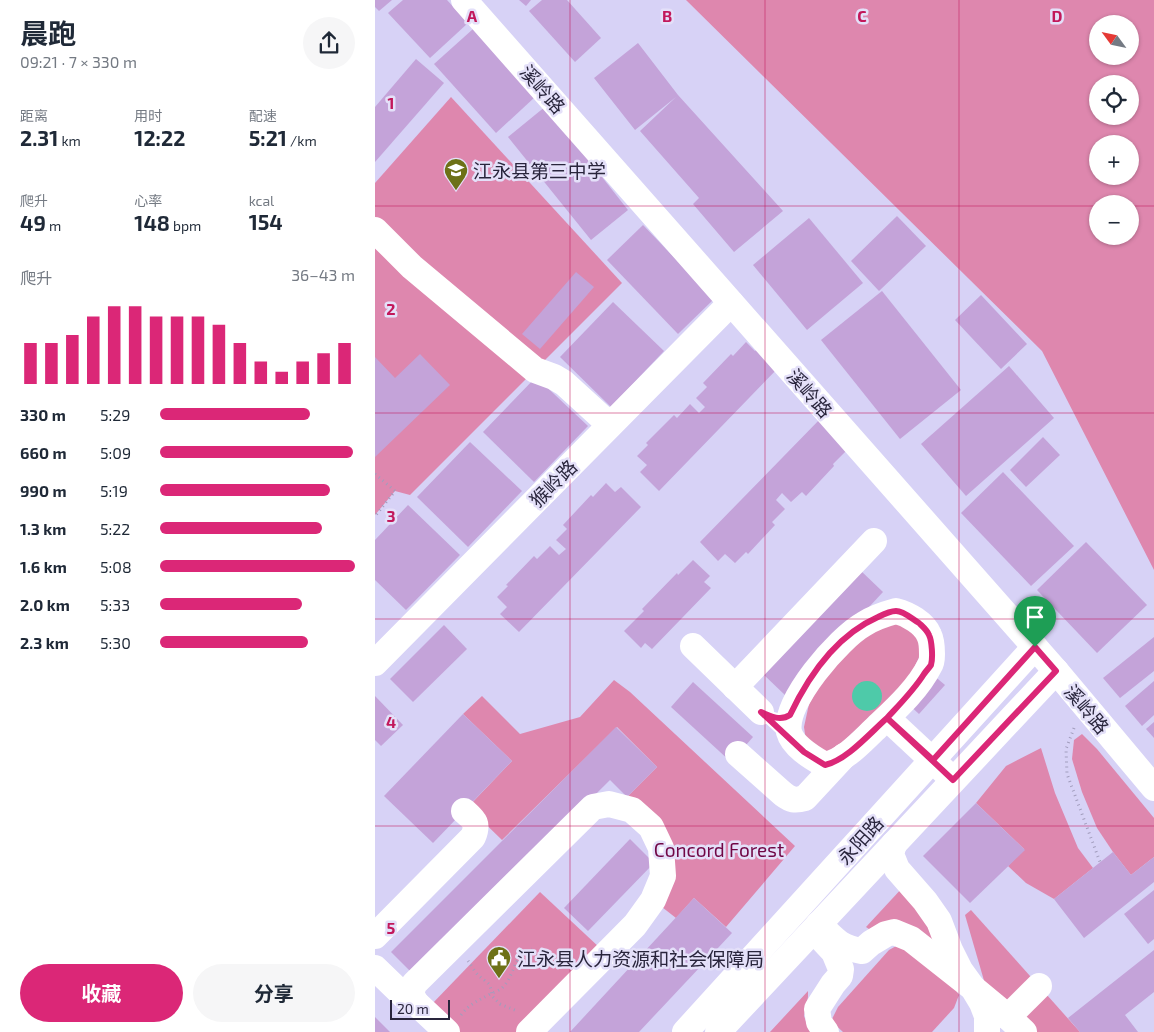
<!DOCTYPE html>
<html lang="zh">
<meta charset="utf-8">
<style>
body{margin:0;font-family:"Exo 2","Noto Sans SC",sans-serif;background:#f6f6f7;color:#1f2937;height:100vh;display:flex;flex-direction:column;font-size:19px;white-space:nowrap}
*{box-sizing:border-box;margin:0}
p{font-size:16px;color:#747a83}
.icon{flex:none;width:28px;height:28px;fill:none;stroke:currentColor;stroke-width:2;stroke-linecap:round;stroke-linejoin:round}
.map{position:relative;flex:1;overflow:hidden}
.side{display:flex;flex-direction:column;background:#fff;width:375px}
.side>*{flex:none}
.needle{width:32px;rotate:303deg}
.controls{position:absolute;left:714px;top:15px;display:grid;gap:10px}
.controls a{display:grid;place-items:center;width:50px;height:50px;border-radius:50%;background:#fff;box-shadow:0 1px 4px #0004;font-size:25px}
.scale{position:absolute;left:15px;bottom:12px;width:60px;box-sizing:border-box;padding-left:5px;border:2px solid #29253c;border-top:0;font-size:14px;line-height:18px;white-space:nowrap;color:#29253c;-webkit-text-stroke:4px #e4e0f9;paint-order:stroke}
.pin{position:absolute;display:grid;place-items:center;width:42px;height:42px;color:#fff;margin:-51px -21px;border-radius:50% 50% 50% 0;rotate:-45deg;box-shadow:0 0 5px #0007}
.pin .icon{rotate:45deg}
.round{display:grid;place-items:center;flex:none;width:52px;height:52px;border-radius:26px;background:#f6f6f7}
.headline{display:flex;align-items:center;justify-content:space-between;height:85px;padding:0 20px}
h1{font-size:28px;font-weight:700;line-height:38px}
.stats{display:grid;grid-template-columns:repeat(3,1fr);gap:8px;height:85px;padding:5px 20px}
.stats div{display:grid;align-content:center}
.stats b{font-size:21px;font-weight:700}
.stats small{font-size:14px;font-weight:400}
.stats p{font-size:14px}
.chart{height:140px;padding:10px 20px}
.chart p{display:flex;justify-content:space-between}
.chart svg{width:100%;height:90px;margin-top:5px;stroke:#db2777;stroke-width:6}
.action{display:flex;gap:10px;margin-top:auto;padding:10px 20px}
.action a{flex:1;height:58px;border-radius:30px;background:#db2777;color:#fff;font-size:20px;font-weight:700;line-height:58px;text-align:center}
.action a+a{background:#f6f6f7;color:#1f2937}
ul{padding:0 20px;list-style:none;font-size:16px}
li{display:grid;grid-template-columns:80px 60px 1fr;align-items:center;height:38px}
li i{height:12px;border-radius:6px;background:#db2777}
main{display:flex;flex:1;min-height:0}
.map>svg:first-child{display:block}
.green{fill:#de87ae;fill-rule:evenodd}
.water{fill:#4ecaa9}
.building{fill:#c4a3d9}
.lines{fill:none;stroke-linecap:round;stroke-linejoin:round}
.path{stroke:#a29dbd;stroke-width:3;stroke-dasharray:1 4;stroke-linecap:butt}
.minor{stroke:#fff;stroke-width:26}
.route-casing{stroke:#fff;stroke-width:10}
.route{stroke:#db2777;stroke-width:6}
.grid{fill:none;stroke:#c2185b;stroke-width:1;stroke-opacity:0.55}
.labels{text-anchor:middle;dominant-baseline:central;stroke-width:5;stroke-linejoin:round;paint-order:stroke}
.street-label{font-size:19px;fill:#29253c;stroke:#e4e0f9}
.poi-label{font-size:19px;fill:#29253c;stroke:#e4e0f9;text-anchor:start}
.park-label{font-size:19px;fill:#700645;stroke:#e4e0f9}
.grid-label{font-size:16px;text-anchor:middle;font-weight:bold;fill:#c2185b;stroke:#e4e0f9;stroke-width:5;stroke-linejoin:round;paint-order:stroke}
</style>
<main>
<section class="side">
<div class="headline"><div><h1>晨跑</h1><p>09:21 · 7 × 330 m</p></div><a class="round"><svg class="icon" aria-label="share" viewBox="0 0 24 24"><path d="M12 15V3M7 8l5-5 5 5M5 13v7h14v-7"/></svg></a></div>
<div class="stats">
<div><p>距离</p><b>2.31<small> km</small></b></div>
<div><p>用时</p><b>12:22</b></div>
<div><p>配速</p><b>5:21<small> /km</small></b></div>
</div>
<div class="stats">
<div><p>爬升</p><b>49<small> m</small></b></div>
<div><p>心率</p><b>148<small> bpm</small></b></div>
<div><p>kcal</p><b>154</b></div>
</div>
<div class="chart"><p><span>爬升</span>36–43 m</p>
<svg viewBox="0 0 160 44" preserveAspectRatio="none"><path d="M5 44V24M15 44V24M25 44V20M35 44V11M45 44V6M55 44V6M65 44V11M75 44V11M85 44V11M95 44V15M105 44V24M115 44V33M125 44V38M135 44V33M145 44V29M155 44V24"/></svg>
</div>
<ul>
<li><b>330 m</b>5:29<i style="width:77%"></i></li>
<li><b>660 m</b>5:09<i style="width:99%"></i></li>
<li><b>990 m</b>5:19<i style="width:87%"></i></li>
<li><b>1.3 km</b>5:22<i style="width:83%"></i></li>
<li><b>1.6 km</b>5:08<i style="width:100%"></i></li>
<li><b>2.0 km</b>5:33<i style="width:73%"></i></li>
<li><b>2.3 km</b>5:30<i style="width:76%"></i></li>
</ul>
<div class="action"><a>收藏</a><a>分享</a></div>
</section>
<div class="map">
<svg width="779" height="1032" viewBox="0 0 779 1032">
<rect width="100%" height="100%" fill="#d7d2f6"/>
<g class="green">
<path d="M311,0H779V570L667,351ZM722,24H755V56H722ZM722,84H755V116H722ZM722,144H755V176H722ZM722,204H755V236H722Z"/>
<path d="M76,97L247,283L168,362L0,221V183Z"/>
<path d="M0,248L153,377L35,495L20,491L0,515Z"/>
<path d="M517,623L539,629L547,651L533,681L454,755L431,741L429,727L434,704L454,669L492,633Z"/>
<path d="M239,680L255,692L420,846L351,927L319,898L301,918L278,900L288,876L252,797L282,767L242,727L127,840L93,807L137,761L88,714L107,696L145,734L205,717Z"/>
<path d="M707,734L722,749L779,818V857L756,875L738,852L722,828L707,792L697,759L699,740Z"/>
<path d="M666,748L680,793L703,848L718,868L679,899L651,883L633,866L649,849L601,803L631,766Z"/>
<path d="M529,886L547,912L568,959L497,931L491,927Z"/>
<path d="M165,892L225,948L143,1032H84L56,1005Z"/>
<path d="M596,910L705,1032H655L610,984L590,915Z"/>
<path d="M523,945L578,985L584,995L579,1008L557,1032H468L456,1021L463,1007L514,950Z"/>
<path d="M433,991V997L429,1016L435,1032H395Z"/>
</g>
<circle class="water" cx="492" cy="696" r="15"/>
<g class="building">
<path d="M0,0H17L4,11L0,7Z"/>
<path d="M28,0H72L93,23L55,58L13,13Z"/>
<path d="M144,0H156L151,6Z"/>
<path d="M167,0H192L226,38L200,62L154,11Z"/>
<path d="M98,29L160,97L121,133L59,64Z"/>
<path d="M263,43L303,95L408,211L359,252L318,204L324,198L265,131L301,97L260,130L219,78Z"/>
<path d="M41,59L69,83L0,162V107Z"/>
<path d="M171,106L253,210L216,240L133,137Z"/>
<path d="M522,216L551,246L504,291L476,261Z"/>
<path d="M434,218L488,283L432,330L378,265Z"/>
<path d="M268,225L339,299L303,334L232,260Z"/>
<path d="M201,272L219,287L165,349L147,334Z"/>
<path d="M507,291L586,390L525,439L446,340Z"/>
<path d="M606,295L652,344L626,369L580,320Z"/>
<path d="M238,302L289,351L236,407L185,357Z"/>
<path d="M371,342L380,351L386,345L406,365L284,491L265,472L272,465L262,456L273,445L271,443L299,415L302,418L315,404L324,413L330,407L321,398L332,387L328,383L356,354L358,356Z"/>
<path d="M45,354L75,385L0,457V357L20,378Z"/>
<path d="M634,366L679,418L591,496L546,444Z"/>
<path d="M161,377L213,426L159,482L108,432Z"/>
<path d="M447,417L471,451L458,464L459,466L431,496L427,492L416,502L407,493L401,500L410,509L397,522L400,525L373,554L371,552L360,563L350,554L343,561L325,542Z"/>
<path d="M668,437L685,455L651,487L635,470Z"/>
<path d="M95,442L147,491L93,547L42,497Z"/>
<path d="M628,472L699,546L656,586L586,513Z"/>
<path d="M231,483L240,492L246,487L266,507L144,632L125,614L132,607L122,597L133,586L131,585L159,556L162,559L175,546L184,555L191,549L181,540L192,529L188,525L216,495L218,497Z"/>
<path d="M33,505L85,555L31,610L0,580V540Z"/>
<path d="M711,542L772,605L722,653L662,590Z"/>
<path d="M318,560L335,576L329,582L336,588L277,649L270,643L266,648L249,631L269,611L267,609L302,573L303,575Z"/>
<path d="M485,570L508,592L411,696L388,674Z"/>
<path d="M69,625L92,649L38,702L15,679Z"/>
<path d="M779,637V671L745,698L728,678Z"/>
<path d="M557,674L570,685L544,714L531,702Z"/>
<path d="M779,681V715L767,726L750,706Z"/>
<path d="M318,682L378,737L356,762L296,707Z"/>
<path d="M0,696L28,725L6,746L0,740Z"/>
<path d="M88,714L137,761L58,843L9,796Z"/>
<path d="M779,722V738L771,729Z"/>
<path d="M241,727L282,767L252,797L235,780L39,975L16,952Z"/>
<path d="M601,803L650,850L595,903L548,856Z"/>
<path d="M255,839L279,863L213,931L189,908Z"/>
<path d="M738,852L756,875L779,857V882L709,938L679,899Z"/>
<path d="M779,890V939L773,944L749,914Z"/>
<path d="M319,898L357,933L264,1032H195Z"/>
<path d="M779,950V992L750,1015L763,1032H705L693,1018Z"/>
<path d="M0,1017L15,1032H0Z"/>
</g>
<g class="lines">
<g class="path">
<path d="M0,474L20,491L1,515"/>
<path d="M699,728L691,749L692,774L725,862"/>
<path d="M93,961C96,965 100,972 103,975C113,984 115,981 117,996L125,1004L142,1011"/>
<path d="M86,1015C95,1003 105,1000 117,993C120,992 125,990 127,988C140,976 138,954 157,949"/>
</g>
<g class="minor">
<path d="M89,0L681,671L779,788"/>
<path d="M0,230L37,267L160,370L179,377L189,383L235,425"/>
<path d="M521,611C533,614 549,623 554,635C557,641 557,648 557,654C557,658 557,662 555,665C543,689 521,709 502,727C487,741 471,760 450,765C438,758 418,747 414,732C408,702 464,638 489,624C498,618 510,614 521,611Z"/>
<path d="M318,646L386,712"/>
<path d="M0,663L356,303"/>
<path d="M360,687L499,541"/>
<path d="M512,718L571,773"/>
<path d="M363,754L408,794C416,800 420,801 430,798L469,756"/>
<path d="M519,844L516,854L522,869L550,901L564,921L575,950L585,970L598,988L633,1017L649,1032"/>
<path d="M444,924C459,939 465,948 487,951L496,943L511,934L519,932L536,939L598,988L607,1003L612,1016V1032"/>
<path d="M0,936L98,837C104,823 99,820 89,811"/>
<path d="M444,936L459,952L466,969L465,976L458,984L442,1009L444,1022L451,1032"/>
<path d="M0,968L30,997L41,1003"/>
<path d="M633,1017L664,986"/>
<path d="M72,1032L41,1003L36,994L39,984L218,807L234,804L257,810L276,827L286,848L288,876L278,900L260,925L154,1032"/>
<path d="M310,1032L660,647"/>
<path d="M343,1032L681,671"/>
</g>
</g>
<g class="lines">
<g class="route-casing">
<path id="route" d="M660,647L558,760L512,718C495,733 472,760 450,765L429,752L386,712C396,717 406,721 415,715C434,675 462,635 503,617C507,615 515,611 521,611C529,611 537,619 544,623C547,626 552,630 554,635C557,641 558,658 556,665C554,668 551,671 549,674C539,690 525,704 512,718L578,780L681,671L660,647"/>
</g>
<use href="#route" class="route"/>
</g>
<path class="grid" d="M195,0V1032M390,0V1032M584,0V1032M0,206H722M755,206H779M0,413H779M0,619H779M0,826H779"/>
<defs>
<g id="school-pin" transform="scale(1.25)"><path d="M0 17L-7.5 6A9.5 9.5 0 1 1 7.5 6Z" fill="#6d7117" stroke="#e4e0f9"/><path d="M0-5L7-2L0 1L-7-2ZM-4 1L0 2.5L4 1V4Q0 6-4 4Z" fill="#fff"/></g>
<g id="civic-pin" transform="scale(1.25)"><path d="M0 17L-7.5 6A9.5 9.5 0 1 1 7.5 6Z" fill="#6d7117" stroke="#e4e0f9"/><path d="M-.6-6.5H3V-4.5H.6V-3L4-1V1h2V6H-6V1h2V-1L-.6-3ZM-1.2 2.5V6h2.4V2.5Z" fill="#fff"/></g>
</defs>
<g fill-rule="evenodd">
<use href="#school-pin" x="81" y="170"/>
<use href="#civic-pin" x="124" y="958"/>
</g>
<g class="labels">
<g class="street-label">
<text transform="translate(168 89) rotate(49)">溪岭路</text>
<text transform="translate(435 393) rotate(49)">溪岭路</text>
<text transform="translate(178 483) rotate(-45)">猴岭路</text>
<text transform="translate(712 709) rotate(50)">溪岭路</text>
<text transform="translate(485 840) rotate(-48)">永阳路</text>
</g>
<g class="poi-label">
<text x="98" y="170">江永县第三中学</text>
<text x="142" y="958">江永县人力资源和社会保障局</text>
</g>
<g class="park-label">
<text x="344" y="849">Concord Forest</text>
</g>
</g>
<g class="grid-label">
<text x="97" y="22">A</text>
<text x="292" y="22">B</text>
<text x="487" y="22">C</text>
<text x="682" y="22">D</text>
<text x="16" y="109">1</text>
<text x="16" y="315">2</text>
<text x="16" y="522">3</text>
<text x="16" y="728">4</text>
<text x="16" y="934">5</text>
</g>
</svg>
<div class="controls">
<a><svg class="needle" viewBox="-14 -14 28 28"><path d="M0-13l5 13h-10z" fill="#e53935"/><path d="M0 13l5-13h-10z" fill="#747a83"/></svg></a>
<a><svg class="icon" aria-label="locate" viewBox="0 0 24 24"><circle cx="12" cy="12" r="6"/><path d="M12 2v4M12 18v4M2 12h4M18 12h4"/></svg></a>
<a>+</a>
<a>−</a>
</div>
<div class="scale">20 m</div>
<div class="pin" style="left:660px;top:647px;background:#1e9e55"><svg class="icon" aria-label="arrive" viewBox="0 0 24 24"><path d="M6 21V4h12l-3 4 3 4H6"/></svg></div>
</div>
</main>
